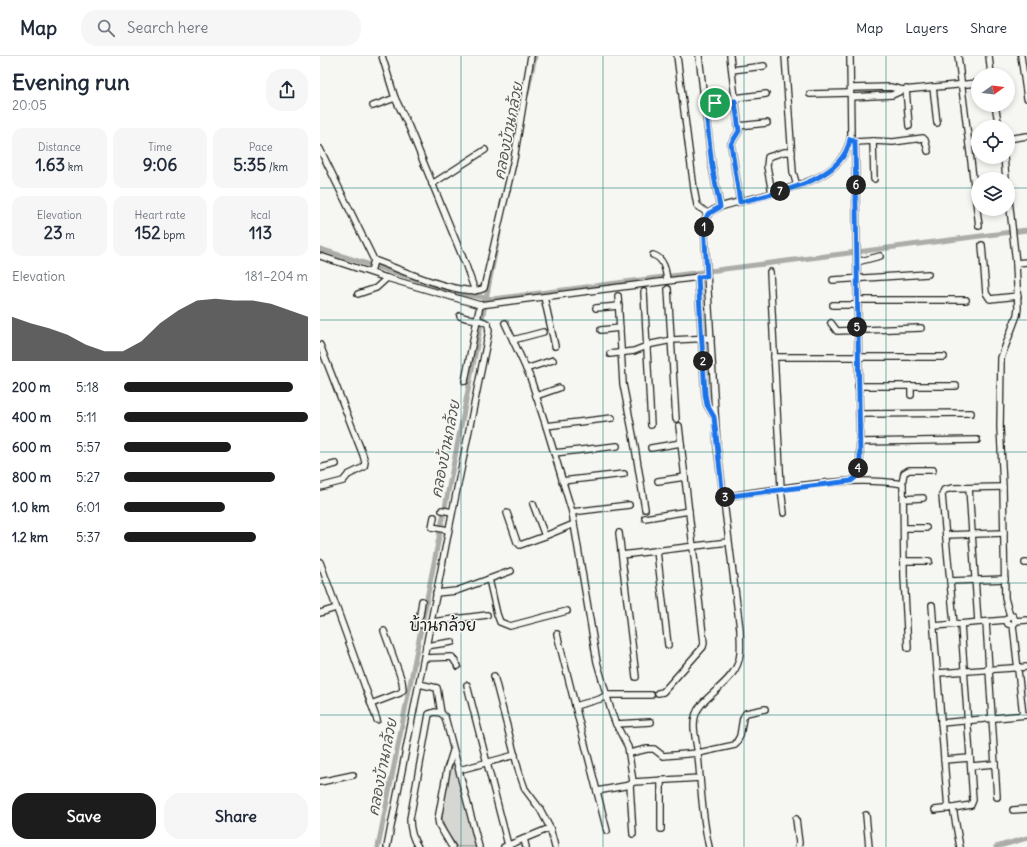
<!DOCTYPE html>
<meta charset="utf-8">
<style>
body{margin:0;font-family:Delius,"Playpen Sans Thai",sans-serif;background:#f6f6f7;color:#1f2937;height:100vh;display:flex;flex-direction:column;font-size:15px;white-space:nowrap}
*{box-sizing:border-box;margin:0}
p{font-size:13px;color:#747a83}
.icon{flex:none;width:22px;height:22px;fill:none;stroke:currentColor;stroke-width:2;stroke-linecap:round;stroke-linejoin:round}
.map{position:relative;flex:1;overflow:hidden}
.drawer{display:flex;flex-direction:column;background:#fff;width:320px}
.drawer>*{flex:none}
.needle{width:26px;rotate:75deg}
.fabs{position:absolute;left:651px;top:12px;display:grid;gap:8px}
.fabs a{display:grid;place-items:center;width:44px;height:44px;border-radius:50%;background:#fff;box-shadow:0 2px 6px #0003;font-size:20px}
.pin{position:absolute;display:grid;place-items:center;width:34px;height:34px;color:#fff;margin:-17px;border:2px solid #fff;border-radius:50%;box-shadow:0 1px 4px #0007}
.km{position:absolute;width:20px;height:20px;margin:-10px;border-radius:50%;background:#222;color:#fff;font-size:11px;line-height:20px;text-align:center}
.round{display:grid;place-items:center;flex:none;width:42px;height:42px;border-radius:16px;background:#f6f6f7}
.headline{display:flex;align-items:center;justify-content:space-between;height:68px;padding:0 12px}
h1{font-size:22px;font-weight:800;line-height:30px}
.stats{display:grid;grid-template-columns:repeat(3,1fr);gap:6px;height:68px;padding:4px 12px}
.stats div{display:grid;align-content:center;border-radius:10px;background:#f6f6f7;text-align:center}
.stats b{font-size:17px;font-weight:800}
.stats small{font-size:11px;font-weight:400}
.stats p{font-size:11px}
.chart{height:112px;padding:8px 12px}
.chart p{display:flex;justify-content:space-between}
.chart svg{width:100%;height:72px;margin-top:4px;fill:#1c1c1c;opacity:.7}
.cta{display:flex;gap:8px;margin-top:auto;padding:8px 12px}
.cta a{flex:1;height:46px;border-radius:16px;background:#1c1c1c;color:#fff;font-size:16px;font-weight:800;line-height:46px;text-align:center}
.cta a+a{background:#f6f6f7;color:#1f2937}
ul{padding:0 12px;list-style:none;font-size:13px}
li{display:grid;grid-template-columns:64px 48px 1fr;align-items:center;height:30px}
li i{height:10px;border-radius:5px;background:#1c1c1c}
header{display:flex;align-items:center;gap:24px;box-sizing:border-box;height:56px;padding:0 20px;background:#fff;border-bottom:1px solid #e0e1e3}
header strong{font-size:19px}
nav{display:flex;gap:22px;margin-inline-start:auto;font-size:14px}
.search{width:280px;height:36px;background:#f6f6f7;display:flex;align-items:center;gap:10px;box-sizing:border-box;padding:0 14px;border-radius:16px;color:#747a83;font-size:15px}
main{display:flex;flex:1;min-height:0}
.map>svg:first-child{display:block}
.green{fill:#d6d6d2;stroke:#797977}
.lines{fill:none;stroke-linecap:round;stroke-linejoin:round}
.canal{stroke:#acaca9;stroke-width:5}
.minor-casing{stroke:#1c1c1c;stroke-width:8}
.minor{stroke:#f6f6f2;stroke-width:5.5}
.route-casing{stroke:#fff;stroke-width:8}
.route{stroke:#1a73e8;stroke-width:5}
.grid{fill:none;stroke:#0f766e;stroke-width:1;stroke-opacity:0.55}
.labels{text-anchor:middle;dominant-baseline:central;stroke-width:3;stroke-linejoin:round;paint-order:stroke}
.water-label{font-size:15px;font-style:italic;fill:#565654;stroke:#f6f6f2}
.quarter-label{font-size:16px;fill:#1c1c1c;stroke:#f6f6f2}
</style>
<header>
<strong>Map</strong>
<div class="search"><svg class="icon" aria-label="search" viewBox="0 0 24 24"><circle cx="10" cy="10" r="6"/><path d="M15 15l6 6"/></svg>Search here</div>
<nav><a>Map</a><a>Layers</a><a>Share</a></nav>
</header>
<main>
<section class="drawer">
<div class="headline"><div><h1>Evening run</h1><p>20:05</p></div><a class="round"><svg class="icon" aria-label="share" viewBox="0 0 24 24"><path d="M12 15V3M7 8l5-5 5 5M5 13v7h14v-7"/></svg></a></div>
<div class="stats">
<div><p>Distance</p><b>1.63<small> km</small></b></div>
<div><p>Time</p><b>9:06</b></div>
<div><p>Pace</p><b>5:35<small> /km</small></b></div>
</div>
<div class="stats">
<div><p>Elevation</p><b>23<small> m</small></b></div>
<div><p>Heart rate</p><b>152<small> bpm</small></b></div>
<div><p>kcal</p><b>113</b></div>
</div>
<div class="chart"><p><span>Elevation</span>181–204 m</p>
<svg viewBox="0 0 160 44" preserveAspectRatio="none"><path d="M0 44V17L10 21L20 24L30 28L40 34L50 38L60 38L70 32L80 21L90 13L100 7L110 6L120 7L130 7L140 9L150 13L160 17V44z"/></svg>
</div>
<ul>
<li><b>200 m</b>5:18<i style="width:92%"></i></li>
<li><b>400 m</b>5:11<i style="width:100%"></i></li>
<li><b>600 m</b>5:57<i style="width:58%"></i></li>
<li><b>800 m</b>5:27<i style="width:82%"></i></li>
<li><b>1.0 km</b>6:01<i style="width:55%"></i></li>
<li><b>1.2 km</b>5:37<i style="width:72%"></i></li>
</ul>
<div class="cta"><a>Save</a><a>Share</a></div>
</section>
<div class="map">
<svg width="707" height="791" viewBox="0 0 707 791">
<rect width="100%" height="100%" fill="#f6f6f2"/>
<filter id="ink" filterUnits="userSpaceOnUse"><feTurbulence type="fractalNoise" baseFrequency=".025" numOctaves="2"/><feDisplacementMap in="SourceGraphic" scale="8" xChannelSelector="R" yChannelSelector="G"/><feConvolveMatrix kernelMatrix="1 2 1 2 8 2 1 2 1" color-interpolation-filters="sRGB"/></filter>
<g filter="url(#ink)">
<path class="green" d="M134,705L156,791H137C129,778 120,769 122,753L132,706Z"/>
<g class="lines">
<g class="canal">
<path d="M207,38L215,0"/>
<path d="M0,193L143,238L173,243L707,174"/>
<path d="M58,791L179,177"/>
<path d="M676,791L707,782"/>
</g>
<g class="minor-casing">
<g id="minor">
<path d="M62,0L75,42L89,71L145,207L155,235"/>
<path d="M357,0L374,133L377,149L388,158"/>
<path d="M379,0L392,110L400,151"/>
<path d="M410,0L419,75L411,88L420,146"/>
<path d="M465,0L473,116L477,130"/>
<path d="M638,0L659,170"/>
<path d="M669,0L671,19"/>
<path d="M701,0L707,42"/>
<path d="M412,14L444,10"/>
<path d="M613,31L617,67"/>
<path d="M531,32L570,31L583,34L658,27"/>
<path d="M586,33L589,70"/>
<path d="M490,38L530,37"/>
<path d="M531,41L572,39L583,34"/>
<path d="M415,42L446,38"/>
<path d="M385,49L415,45"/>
<path d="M675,49L679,71"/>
<path d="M53,50L75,42"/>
<path d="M418,70L447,67"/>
<path d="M688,83L707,80"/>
<path d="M532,84L535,86L553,85L573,86L603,82L605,84L608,95"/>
<path d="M553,85L554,123"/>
<path d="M649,88L658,87"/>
<path d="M0,93L54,204L51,216"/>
<path d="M684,101L686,123"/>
<path d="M112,128L165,94"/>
<path d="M688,134L696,207L698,252L697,259L681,302L680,371L683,431L685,542L690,560H693L695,564V567L691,569L688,568L686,564L690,560"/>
<path d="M452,137L447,110L448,101L464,96H472"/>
<path d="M662,189L666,237L670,243L698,240"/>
<path d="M333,199C344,202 346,215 347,225"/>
<path d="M0,200L67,222L160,249L387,220"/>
<path d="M54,204C75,211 147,244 164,232L194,103L211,0"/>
<path d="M537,206L560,200"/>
<path d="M696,207L707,206"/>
<path d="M450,216L461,433L464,457"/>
<path d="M378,221L385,338L387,349L393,359"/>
<path d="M513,224L608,218"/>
<path d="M348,233L356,363"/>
<path d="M324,236L331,369"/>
<path d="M38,238L56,232L67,222"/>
<path d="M298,240L303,328L313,379L325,453"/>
<path d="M224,241L235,290"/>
<path d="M538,244H646"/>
<path d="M513,249H538"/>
<path d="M276,252L299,250"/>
<path d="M185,267L210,321L226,370L252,456L277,606L292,658L296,668L308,691L313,726"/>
<path d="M511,267L517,275L601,272"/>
<path d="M281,274L300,272"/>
<path d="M193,284L223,276"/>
<path d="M0,289L43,399L45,406L44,411L28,419L23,425L0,431"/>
<path d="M290,298L314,295L332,288L352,284L391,282"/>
<path d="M454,301H624"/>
<path d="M206,313L233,304"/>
<path d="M145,325L160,249"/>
<path d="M538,330H636"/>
<path d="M591,339V330"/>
<path d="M216,340L239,332"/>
<path d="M539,358L651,357"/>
<path d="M226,370L292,362"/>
<path d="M540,386L657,384"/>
<path d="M331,392L361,387"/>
<path d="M234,397L297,390"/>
<path d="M0,412L16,408"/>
<path d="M242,425L304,418"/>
<path d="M338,425L365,421"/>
<path d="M531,425L536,421L540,404L535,86"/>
<path d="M582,428L584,417L589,414H613"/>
<path d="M649,432L658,566"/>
<path d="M403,441C461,433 525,419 583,428L584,520L588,592"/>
<path d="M584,443L603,442"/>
<path d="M213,448L225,480"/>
<path d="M122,454L132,456"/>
<path d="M252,456L309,449"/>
<path d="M187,457L197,486L200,489L225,480L254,468"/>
<path d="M114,461L112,471L128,474"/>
<path d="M325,462L369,455"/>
<path d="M584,472H606"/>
<path d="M299,477L316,621"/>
<path d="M626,479L684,477"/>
<path d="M337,495L348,589"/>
<path d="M302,499L408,486"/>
<path d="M584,505H609"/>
<path d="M0,506L57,664"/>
<path d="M705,507H707"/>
<path d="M169,523L177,558L180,566L190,570L247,555"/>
<path d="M630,525L685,523"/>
<path d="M116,537L136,535L191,515"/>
<path d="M102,545L100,559L97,565V568L110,570"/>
<path d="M612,549L628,753"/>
<path d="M0,557L16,552"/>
<path d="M695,565L707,564"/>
<path d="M111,566L167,559"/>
<path d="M666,566L677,741"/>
<path d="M634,568L622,439L624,434L633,432L683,431"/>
<path d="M693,569L703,659"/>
<path d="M614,570L686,564"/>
<path d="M237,578L287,775"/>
<path d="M106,590L132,586"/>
<path d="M104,602L132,601L138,610"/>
<path d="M618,617L707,611"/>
<path d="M174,620L199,716L205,733L220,753L230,772L235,791"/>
<path d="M99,628L117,632L121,657L125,661L159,791"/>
<path d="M147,629L188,789"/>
<path d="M338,637L343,636L383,591L384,587L359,370"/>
<path d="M51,648L80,637L83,634L82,625L64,575"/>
<path d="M255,650L280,643L287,639H331"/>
<path d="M621,667L707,659"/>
<path d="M296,668L331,666"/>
<path d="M310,697L327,693H334L343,700L378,697L415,689L420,680L423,662L426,657L445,653"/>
<path d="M624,704L650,702"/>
<path d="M651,710L675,708"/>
<path d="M139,714L195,699"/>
<path d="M0,726L33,719"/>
<path d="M310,729L313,778"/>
<path d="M277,735L310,729L313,726L380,722"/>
<path d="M615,754L631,752"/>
<path d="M693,754L707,753"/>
<path d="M546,759L549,791"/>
<path d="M476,763L479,787L478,791"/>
<path d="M341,773V724"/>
<path d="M204,783L206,791"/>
<path d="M67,791L130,468L169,275L168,268C157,261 151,265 140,260"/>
<path d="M98,791C92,782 90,774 90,763L109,658L115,656L121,657"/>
<path d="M132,791L119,769L118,763L127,714L133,695"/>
<path d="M184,791L230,772"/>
<path d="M389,791C382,761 381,729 378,699C377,689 374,679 374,669C374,661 376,655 381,649C395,633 418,621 420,598C421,590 420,581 420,573L397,390L384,166C387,157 391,155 400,151C417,146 435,142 453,137C485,128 525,118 531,79L530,0"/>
<path d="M640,791L633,752L651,749L653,744L641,568"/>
</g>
</g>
<use href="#minor" class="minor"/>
</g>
</g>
<g class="lines" filter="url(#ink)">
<g class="route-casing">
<path id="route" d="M415,45L419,75L411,88L420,146C455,137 523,126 530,83L535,86L540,404L536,421L531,425L403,441L394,361L387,349L385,338L378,221L387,220L384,166L388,158L400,151L392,110L385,48Z"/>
</g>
<use href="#route" class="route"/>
</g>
<path class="grid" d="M141,0V791M283,0V791M424,0V791M566,0V791M0,132H658M688,132H707M0,264H707M0,396H707M0,527H707M0,659H707"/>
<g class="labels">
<g class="water-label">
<text transform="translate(188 75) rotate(-79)">คลองบ้านกล้วย</text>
<text transform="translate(125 393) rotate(-79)">คลองบ้านกล้วย</text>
<text transform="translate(62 711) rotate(-79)">คลองบ้านกล้วย</text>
</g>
<g class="quarter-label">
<text x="123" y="569">บ้านกล้วย</text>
</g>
</g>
</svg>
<div class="fabs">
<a><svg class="needle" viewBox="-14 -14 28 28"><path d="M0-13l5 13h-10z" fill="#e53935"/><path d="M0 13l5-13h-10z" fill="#747a83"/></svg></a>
<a><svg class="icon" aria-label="locate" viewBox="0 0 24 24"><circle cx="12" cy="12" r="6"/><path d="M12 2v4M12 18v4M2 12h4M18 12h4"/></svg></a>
<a><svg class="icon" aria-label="layers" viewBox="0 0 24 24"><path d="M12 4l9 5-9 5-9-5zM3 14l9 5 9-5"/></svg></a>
</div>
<div class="pin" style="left:395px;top:47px;background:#1e9e55"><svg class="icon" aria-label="arrive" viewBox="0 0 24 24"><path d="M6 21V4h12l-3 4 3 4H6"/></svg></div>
<b class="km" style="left:384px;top:171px">1</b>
<b class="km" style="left:383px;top:305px">2</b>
<b class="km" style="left:405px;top:441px">3</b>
<b class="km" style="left:538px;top:412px">4</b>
<b class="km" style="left:537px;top:271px">5</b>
<b class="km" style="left:536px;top:129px">6</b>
<b class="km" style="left:460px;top:135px">7</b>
</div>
</main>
